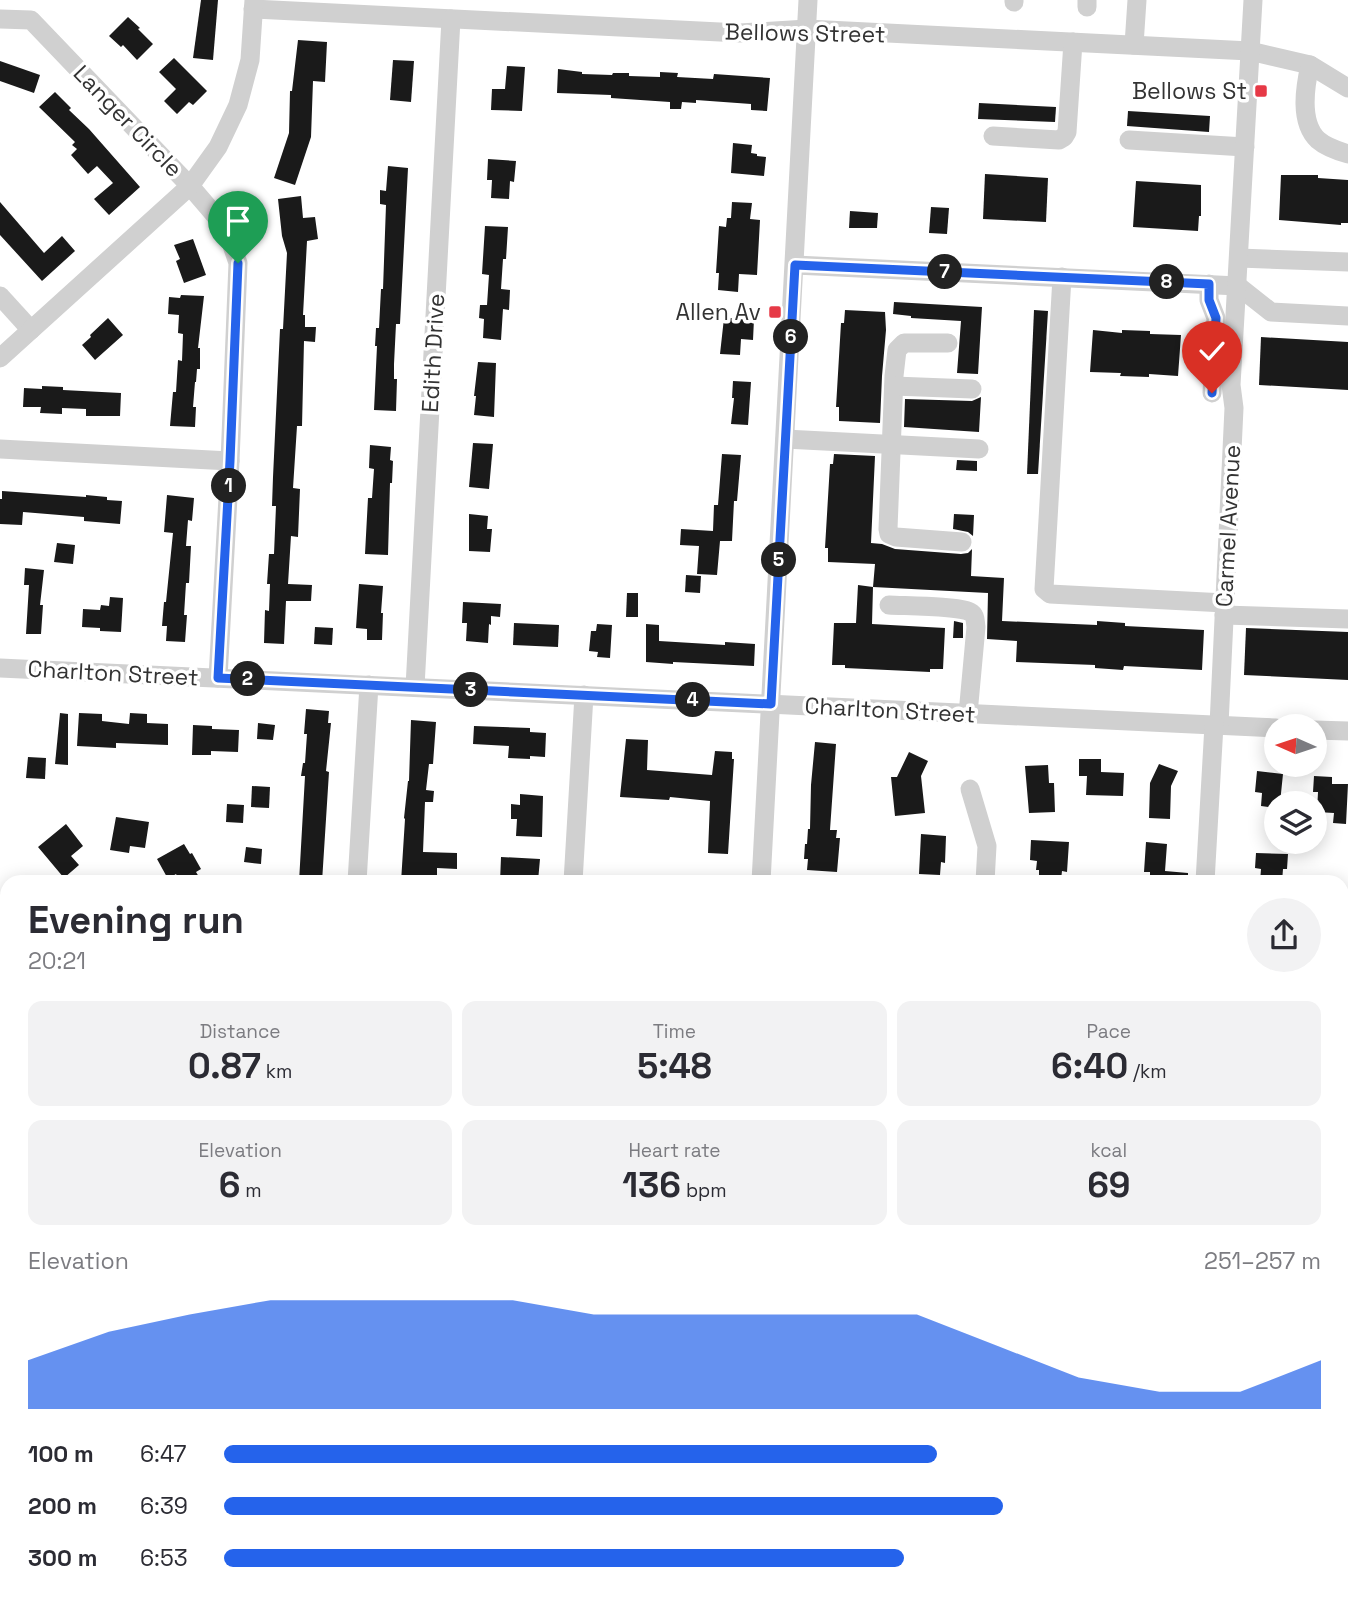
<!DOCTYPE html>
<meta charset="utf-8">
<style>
body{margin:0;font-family:"Space Grotesk",sans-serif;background:#f2f2f3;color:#2b2b33;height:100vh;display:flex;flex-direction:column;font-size:26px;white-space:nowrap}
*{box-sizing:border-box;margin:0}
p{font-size:23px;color:#7c7c81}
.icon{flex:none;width:38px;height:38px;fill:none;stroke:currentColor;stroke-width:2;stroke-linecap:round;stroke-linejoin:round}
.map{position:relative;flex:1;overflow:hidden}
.panel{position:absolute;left:0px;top:875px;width:1349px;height:726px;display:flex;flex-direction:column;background:#fff;border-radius:21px 21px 0 0;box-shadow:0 4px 18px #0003}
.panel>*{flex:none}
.needle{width:46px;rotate:273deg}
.fabs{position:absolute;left:1264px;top:714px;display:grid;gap:14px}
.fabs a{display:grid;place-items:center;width:63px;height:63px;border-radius:50%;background:#fff;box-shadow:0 4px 18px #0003;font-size:35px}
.pin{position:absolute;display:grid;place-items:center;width:60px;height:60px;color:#fff;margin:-72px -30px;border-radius:50% 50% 50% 0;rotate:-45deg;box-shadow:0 0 7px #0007}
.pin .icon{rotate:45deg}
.km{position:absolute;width:35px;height:35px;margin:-18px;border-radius:50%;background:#222;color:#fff;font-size:19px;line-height:35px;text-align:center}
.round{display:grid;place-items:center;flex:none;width:74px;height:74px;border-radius:37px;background:#f2f2f3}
.summary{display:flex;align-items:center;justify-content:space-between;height:119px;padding:0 28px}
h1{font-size:38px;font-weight:600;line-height:52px}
.figures{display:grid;grid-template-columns:repeat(3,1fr);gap:10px;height:119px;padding:7px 28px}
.figures div{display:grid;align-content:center;border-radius:14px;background:#f2f2f3;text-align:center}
.figures b{font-size:35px;font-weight:600}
.figures small{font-size:19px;font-weight:400}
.figures p{font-size:19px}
.chart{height:196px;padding:14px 28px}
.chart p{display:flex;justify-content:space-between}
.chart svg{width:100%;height:126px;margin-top:7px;fill:#2563eb;opacity:.7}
ul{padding:0 28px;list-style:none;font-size:23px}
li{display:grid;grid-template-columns:112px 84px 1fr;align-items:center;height:52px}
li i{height:18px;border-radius:9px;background:#2563eb}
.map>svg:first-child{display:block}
.green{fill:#e6ecdf}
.water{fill:#cfe2ee}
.building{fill:#1a1a1a}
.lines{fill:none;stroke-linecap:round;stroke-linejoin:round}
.path{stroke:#cdcdcd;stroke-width:2.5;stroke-dasharray:3.5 3.5;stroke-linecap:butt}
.minor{stroke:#d0d0d0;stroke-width:19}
.route-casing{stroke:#fff;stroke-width:14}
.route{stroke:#2563eb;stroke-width:9}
.poi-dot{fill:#e63946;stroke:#fff;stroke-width:2.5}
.labels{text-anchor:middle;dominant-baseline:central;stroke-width:7;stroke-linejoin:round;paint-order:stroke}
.street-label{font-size:23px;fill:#333;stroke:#fff}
.poi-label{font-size:23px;fill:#333;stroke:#fff;text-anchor:end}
</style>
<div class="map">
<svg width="1348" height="1600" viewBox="0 0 1348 1600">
<rect width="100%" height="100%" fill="#fff"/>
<g class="green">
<path d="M1342,982L1348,983V1117L1342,1156Z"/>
<path d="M1175,1594H1312L1311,1600H1175Z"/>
</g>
<path class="water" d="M1348,1131V1236L1346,1237L1342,1224V1134Z"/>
<g class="building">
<path d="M201,0H218L213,60L193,58Z"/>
<path d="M128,17L140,28L138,29L153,44L137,60L123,45L121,47L109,36Z"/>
<path d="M298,40L327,42L325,82L313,81L311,137L295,185L274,178L289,133L290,91H292Z"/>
<path d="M174,58L207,91L193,105L189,102L177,114L164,101L176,89L159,72Z"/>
<path d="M393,60L414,61L411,102L390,100Z"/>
<path d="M0,61L40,75L34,93L0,81Z"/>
<path d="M507,66L525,67L522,111L491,110L492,89H505Z"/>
<path d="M558,69L582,72V74L612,75L613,73H629V76L660,77V72L678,73L677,77L713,79L714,74L770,78L767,111L751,110V104L696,100V103L682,102L681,109H670V102L611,98V95L557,93Z"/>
<path d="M55,92L71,108L69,110L89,129L140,187L109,215L94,199L113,183L97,166L88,174L71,155L77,149L72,145L75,142L39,107Z"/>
<path d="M979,103L1056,107L1055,122L978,119Z"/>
<path d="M1128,111L1210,116L1209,132L1127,126Z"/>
<path d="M733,143L752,145L751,153L757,154V156L766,157L764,176L731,173Z"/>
<path d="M488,159L516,161L514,182L510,181L509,199L491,198L492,180H487Z"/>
<path d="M388,166L408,168L400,324H396L394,364V379H397L396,411L374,410L377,346H375L376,328H379L381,289H383L386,205L380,204V190L386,191Z"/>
<path d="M985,174L1048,178L1046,222L983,219Z"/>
<path d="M1281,175H1318V178L1348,180V223H1341V225L1279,220Z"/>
<path d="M1136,181L1201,185V216H1199L1198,231L1133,227Z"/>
<path d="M301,196L303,218L315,217L318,239L307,241L303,315H305V327H316L315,342L304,341L302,426H297L293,488L300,489L298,537L291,536L288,584L312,585L311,601H286L284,644L264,643L265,610L269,611L270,584H267L269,554H274L276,506H272L273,477L280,329H283L287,253L282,236L278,199Z"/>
<path d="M0,202L44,253L62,236L75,251L42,281L0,235Z"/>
<path d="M732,202L752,203L750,219L760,220L757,275L739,274L738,292L718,290L719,273H716L719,226L726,227L727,218H731Z"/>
<path d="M931,207L949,208L947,234L929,233Z"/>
<path d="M850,211L878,213L877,228H849Z"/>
<path d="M485,226L508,227L506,259H503L501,289L510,290L509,310L503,309L501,340L483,338L484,319L479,318L480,305H487L489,275L482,274Z"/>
<path d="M193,239L206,275L184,283L176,261L180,259L174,245Z"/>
<path d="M181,295L204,296L198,348H200V369H197L196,382H195L193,407H196L195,427L170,426L173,392H176L178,360L182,361L183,334L178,333L179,315L168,314L169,297L180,298Z"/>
<path d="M894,302L982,307L978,374L957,373L961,321L911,318V316L893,314Z"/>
<path d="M845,310L885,312L886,330L882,376L880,423L839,421V407H836L841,323H844Z"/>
<path d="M1034,310L1048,311L1038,474H1027Z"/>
<path d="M108,318L123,335L95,360L82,345L91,337L90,335Z"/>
<path d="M724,318L754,319L753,340L741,339L740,355L720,354Z"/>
<path d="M1093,330L1122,333V330L1150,331V334L1181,335L1178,376L1149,374V377L1120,376L1121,373L1090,372Z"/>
<path d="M1261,337L1348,342V390L1259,385Z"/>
<path d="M478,362L496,363L494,417L474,415L476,396H474Z"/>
<path d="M733,381L751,382L748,425L731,424L734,398H732Z"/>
<path d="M42,386L63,387V390L121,393L120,416H86V409L62,408V414L40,413L41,407H23L24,388L42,389Z"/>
<path d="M981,397L979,432L904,427L905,399L972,401Z"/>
<path d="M473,443L493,444L489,489L469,487Z"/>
<path d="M370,445L391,447L390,460L393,461L392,483H390L388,555L365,554L368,498H372L374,469L369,468Z"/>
<path d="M722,454L741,455L737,501H734L732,541H720L717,575L697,574L699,546L680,545L681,529L713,531L714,505H718Z"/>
<path d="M834,454L875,456L871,543L882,544L895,549L961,554L968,553L972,549L971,576L1004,578L1002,621L1097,625V621L1125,623V626L1204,630L1202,670L1124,666L1123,670L1095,668V665L1016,662L1017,641L987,639L988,593L873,587L875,564L828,562V548H825L830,464H833Z"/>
<path d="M957,460L977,461V471L956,470Z"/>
<path d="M2,491L86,497V495L107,497V500L122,501L120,524L84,521V517L23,512L22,525L0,524V499H2Z"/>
<path d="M167,495L194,498L192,521L188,520L186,546H191L189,583H186L184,615H187L185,642L166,641L167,626H162L164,602H166L173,533L164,532Z"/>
<path d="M469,514L488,516L487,529H492L490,552L469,551Z"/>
<path d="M954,514L974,515L973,536L968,532L953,529Z"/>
<path d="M57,543L75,545L73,564L54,562Z"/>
<path d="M25,568L44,570L40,605H43L41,634H26L29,585H24Z"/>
<path d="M686,575L701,576L700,593L685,592Z"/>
<path d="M359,584L383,586L381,613H383L382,640H367V629L356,628Z"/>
<path d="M858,585L873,587L872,624L945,628L943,669H930V672L845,668V665H832L834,623H856Z"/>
<path d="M627,593H638V617H626Z"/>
<path d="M110,597L123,598L121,632L100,631V628L82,627L83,609L100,610L101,605L109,606Z"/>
<path d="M463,602L501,604L500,617L491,616V625L489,624L488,643L466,641L467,623H462Z"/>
<path d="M954,621L963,623V638H953Z"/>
<path d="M514,623L559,625L558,647L513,645Z"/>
<path d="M597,624L612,625L610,658L597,657L598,652L589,651L591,631H596Z"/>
<path d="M646,624L659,625V641L725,645V642L755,644L754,666L673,662V664L646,662Z"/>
<path d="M315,627L333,628L332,645L314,644Z"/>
<path d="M1246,628L1348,632V680L1244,675Z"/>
<path d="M306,709L329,711L328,723H331L326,771L329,772L322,882H299L305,776H301L303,763H305L307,734H304Z"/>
<path d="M60,713L68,714V765L55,764Z"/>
<path d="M79,713L102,714V721L129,724L130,713L147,714V723L168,724V745L116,743V748L77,746Z"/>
<path d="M411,720L436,722L433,764H429L426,790L434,791L433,802H425L423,852L457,853V869L437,868V882H401L405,819L404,818L408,781H409Z"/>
<path d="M258,723L275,725L273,740L257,739Z"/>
<path d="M193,725L212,726V729L239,730L238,752L211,751V755H192Z"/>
<path d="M474,726L530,728V732L546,733L545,757L530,756V759L508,758L509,746L473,744Z"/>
<path d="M626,739L648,740L647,770L712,775L715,751L732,752V759H734L728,854L708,853L710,801L670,797L669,800L620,797Z"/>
<path d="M815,742L836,744L830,830H837L836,838H840L837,872L807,870L808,859H804L805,844H807L808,829H810L811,785Z"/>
<path d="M909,752L928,761L921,776L925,813L895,816L891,777H897Z"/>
<path d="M28,757L46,758L45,779L26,778Z"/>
<path d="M1079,759H1101V772L1124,773L1123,796L1086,795L1087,776H1079Z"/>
<path d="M1159,764L1178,771L1171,786L1170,819L1149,818L1150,783Z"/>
<path d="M1048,765L1049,783H1054L1055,812L1029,813L1025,766Z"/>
<path d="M1257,771L1283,774L1280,803H1276V808L1261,806L1262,793L1255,792Z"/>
<path d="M1314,776L1332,777V784H1348L1346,824L1333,823L1334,813L1317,812L1318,792H1313Z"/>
<path d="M252,786L270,787L269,808L251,807Z"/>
<path d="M520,794L543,796L542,837L516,836L517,819H511V804L520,805Z"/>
<path d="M227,804L244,805L243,823L226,822Z"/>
<path d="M116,817L149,822L145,848L130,846L129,853L110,850Z"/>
<path d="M66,824L83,846L71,856L79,865L64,878L38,847Z"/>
<path d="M921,834L946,836L945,863L941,862L940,875L919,874Z"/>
<path d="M1031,840L1069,842L1067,872L1062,871L1061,880L1039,879V870H1036L1037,861L1030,860Z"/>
<path d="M1146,842L1167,844L1165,871L1188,873V882H1150V872H1144Z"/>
<path d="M184,844L190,854L192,853L201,869L196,872L202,882H180L176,874L168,879L157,859Z"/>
<path d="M246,847L262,849L261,864L244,862Z"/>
<path d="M1256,853L1288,854L1287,869H1283L1282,882H1260L1261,869L1255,868Z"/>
<path d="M501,857L540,859L538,881L522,880V882H500Z"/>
</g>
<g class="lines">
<g class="path">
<path d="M1342,981L1348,982"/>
<path d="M1214,1594V1600"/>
</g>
<g class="minor">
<path d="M1014,2V0"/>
<path d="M1087,7V0"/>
<path d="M253,9L740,33L807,29L1250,51L1310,65L1348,88"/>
<path d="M0,19L31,20L190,186L226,228L238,263L230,461L218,678"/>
<path d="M1134,45L1137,0"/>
<path d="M1310,65C1305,87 1299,122 1318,140C1326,147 1338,151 1348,154"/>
<path d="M993,136L1059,140L1064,137L1067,132L1073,42"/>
<path d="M1129,140L1245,147"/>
<path d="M1239,258L1348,262"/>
<path d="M795,265L1238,286"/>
<path d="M1062,277L1044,589L1050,594L1225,603"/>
<path d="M1209,284V300L1216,318L1212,393"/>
<path d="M1238,286L1271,312L1348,316"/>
<path d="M0,296L31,330"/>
<path d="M948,343H904L897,350L894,376L888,529L889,534L896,537L962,542"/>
<path d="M0,358L190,186L218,147L238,105L250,60L254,0"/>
<path d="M894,386L972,389"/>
<path d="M785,439L979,449"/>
<path d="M0,449L230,461"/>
<path d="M889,605C905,606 958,606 970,612C976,615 975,621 976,627L968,714"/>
<path d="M1224,615L1348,619"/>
<path d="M0,668L1276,728"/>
<path d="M415,687L451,19"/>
<path d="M1219,725L1234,408L1231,385L1253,0"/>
<path d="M1314,730L1348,731"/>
<path d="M970,789L987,846L985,882"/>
<path d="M357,882L369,685"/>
<path d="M573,882L584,695"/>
<path d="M761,882L808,0"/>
<path d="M1205,882L1214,725"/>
<path d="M0,1102H7"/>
<path d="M69,1600L70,1594"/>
<path d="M266,1600L271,1594"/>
<path d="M531,1600V1594"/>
<path d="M719,1600V1594"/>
<path d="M943,1600V1594"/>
<path d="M1165,1600V1594"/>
</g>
</g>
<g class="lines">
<g class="route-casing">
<path id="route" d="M238,263L230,461L218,678L771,704L795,265L1209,284V300L1216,318L1212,393"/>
</g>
<use href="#route" class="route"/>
</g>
<g class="poi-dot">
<rect x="1254" y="84" width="14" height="14" rx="3.5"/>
<rect x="768" y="305" width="14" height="14" rx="3.5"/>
</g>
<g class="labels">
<g class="street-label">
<text transform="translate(805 33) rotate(1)">Bellows Street</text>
<text transform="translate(128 121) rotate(46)">Langer Circle</text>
<text transform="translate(433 353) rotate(-87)">Edith Drive</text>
<text transform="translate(1228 526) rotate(-87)">Carmel Avenue</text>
<text transform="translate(113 673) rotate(3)">Charlton Street</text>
<text transform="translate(890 710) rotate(3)">Charlton Street</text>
</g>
<g class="poi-label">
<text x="1247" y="91">Bellows St</text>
<text x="761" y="312">Allen Av</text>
</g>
</g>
</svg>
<div class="fabs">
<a><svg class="needle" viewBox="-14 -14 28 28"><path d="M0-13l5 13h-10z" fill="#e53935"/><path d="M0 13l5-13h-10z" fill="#7c7c81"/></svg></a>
<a><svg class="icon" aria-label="layers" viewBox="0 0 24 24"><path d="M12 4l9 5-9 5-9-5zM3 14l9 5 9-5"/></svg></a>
</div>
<div class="pin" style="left:238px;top:263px;background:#1e9e55"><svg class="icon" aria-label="arrive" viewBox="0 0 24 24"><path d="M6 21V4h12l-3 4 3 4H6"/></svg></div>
<div class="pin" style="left:1212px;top:393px;background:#d93025"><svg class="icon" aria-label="check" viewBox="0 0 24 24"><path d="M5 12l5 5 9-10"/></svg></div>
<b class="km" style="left:229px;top:486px">1</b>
<b class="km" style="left:248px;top:679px">2</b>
<b class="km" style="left:471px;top:690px">3</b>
<b class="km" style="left:693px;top:700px">4</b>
<b class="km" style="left:779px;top:560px">5</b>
<b class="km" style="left:791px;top:337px">6</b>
<b class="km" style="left:945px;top:272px">7</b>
<b class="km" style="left:1167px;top:282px">8</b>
<section class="panel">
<div class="summary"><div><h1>Evening run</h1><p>20:21</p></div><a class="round"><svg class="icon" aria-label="share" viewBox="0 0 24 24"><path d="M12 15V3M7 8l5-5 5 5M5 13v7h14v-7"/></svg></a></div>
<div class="figures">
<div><p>Distance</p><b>0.87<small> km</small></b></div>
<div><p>Time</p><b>5:48</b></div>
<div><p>Pace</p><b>6:40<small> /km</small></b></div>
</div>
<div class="figures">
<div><p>Elevation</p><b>6<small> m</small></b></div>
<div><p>Heart rate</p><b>136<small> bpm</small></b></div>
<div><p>kcal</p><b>69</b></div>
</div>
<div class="chart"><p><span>Elevation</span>251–257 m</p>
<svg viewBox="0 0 160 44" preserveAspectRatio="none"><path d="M0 44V27L10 17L20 11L30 6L40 6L50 6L60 6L70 11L80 11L90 11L100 11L110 11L120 22L130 33L140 38L150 38L160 27V44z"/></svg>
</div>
<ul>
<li><b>100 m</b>6:47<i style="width:65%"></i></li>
<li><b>200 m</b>6:39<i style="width:71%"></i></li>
<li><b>300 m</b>6:53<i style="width:62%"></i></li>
</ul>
</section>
</div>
